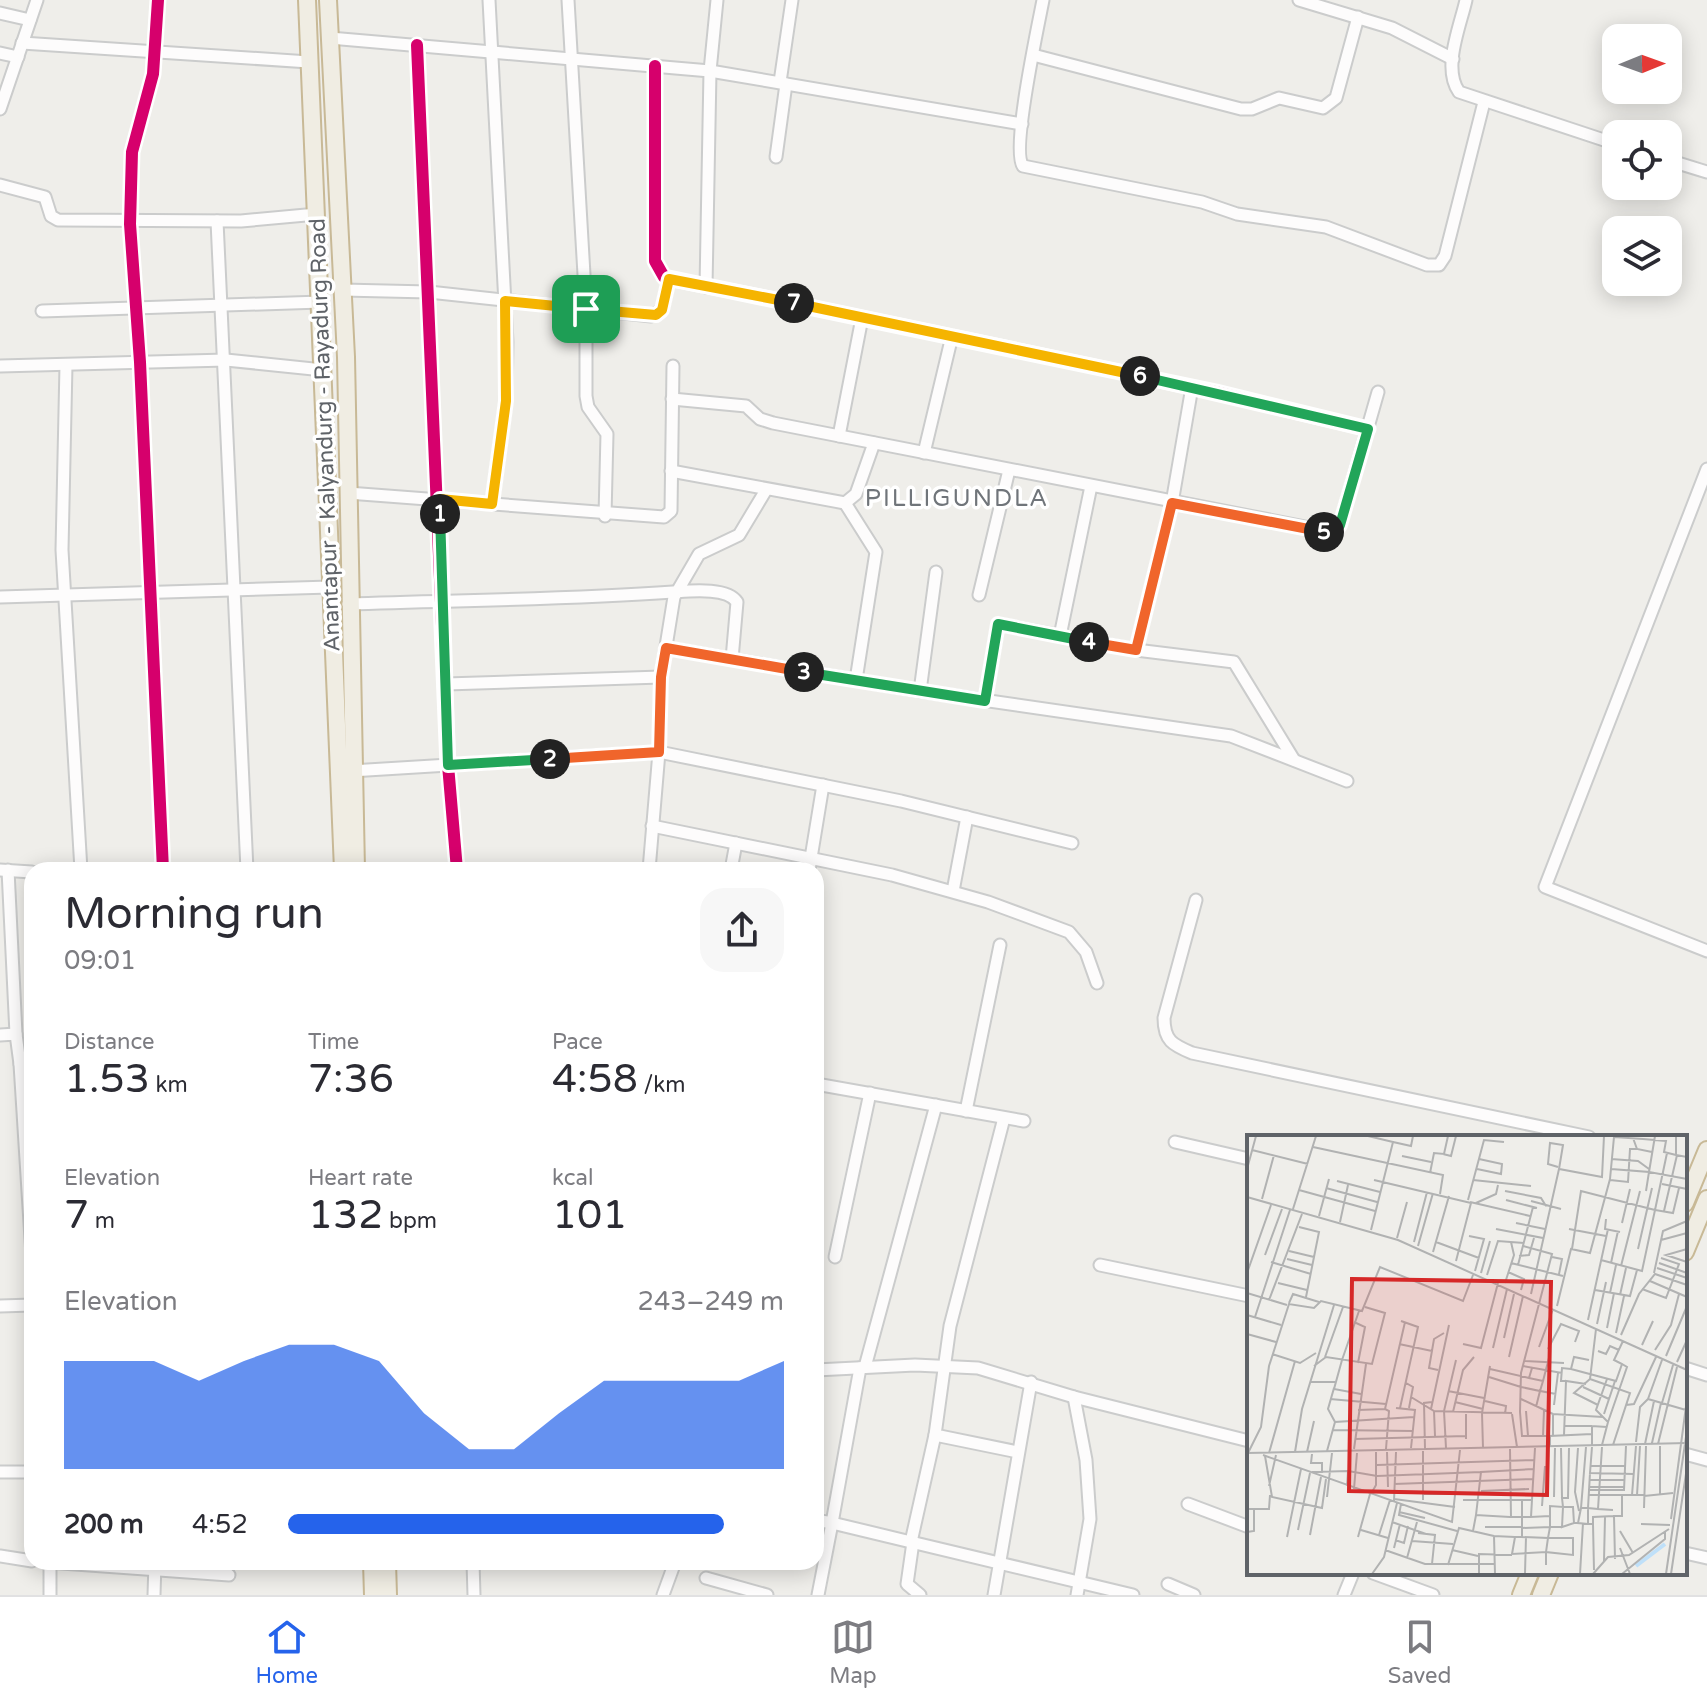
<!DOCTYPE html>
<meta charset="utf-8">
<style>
body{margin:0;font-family:"Varela Round",sans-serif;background:#f7f7f7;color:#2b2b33;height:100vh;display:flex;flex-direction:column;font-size:30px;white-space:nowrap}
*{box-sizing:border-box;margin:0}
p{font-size:26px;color:#7c7c81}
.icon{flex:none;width:44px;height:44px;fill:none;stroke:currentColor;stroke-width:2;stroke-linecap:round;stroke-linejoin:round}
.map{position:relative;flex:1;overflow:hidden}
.details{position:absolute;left:24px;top:862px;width:800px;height:708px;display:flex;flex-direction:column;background:#fff;border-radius:24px;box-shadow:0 4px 20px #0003}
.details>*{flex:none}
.needle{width:52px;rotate:89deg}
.controls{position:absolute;left:1602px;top:24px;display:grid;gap:16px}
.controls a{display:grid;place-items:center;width:80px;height:80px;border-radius:16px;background:#fff;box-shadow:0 4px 20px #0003;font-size:40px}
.pin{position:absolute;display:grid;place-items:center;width:68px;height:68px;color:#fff;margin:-34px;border-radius:16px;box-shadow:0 4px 12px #0006}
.km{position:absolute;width:40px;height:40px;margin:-20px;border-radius:50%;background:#222;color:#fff;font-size:22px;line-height:40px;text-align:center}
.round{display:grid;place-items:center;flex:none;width:84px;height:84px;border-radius:24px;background:#f7f7f7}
.headline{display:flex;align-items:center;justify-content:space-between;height:136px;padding:0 40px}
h1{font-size:44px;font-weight:600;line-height:60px}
.stats{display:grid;grid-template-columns:repeat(3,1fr);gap:12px;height:136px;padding:8px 40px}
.stats div{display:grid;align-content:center}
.stats b{font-size:40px;font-weight:600}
.stats small{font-size:22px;font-weight:400}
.stats p{font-size:22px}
.chart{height:224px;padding:16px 40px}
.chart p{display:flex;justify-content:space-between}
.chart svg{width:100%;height:144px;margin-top:8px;fill:#2563eb;opacity:.7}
ul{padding:0 40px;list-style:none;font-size:26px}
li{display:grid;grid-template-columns:128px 96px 1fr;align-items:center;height:60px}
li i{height:20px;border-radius:10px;background:#2563eb}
.tab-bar{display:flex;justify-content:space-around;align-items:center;height:112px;border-top:2px solid #e1e1e2;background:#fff;font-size:22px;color:#7c7c81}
.tab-bar a{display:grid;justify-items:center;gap:4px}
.tab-bar .active{color:#2563eb}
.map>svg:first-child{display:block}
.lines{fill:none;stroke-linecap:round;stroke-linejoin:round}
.minor-casing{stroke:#cbcccc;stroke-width:15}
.highway-casing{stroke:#c8b996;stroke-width:20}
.minor{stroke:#fdfcfc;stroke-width:11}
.highway{stroke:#f0ede3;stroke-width:16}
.cycleway-casing{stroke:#fff;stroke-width:17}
.cycleway{stroke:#d6006c;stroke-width:12}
.split-1-casing{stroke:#fff;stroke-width:16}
.split-2-casing{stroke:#fff;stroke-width:16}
.split-3-casing{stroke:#fff;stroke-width:16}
.split-4-casing{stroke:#fff;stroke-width:16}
.split-5-casing{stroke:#fff;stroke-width:16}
.split-6-casing{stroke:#fff;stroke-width:16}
.split-7-casing{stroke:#fff;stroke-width:16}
.split-8-casing{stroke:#fff;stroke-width:16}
.split-1{stroke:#f5b400;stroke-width:10}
.split-2{stroke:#22a559;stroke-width:10}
.split-3{stroke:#f0652b;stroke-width:10}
.split-4{stroke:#22a559;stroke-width:10}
.split-5{stroke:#f0652b;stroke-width:10}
.split-6{stroke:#22a559;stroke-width:10}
.split-7{stroke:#f5b400;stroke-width:10}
.split-8{stroke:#f5b400;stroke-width:10}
.labels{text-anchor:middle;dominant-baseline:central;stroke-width:7;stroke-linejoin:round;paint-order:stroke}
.street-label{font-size:22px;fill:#5f6368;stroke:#fff}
.neighbourhood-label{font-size:24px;letter-spacing:2px;fill:#70757a;stroke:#fff}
.inset-river{fill:none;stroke:#bfe0f9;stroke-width:4}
.inset-road{fill:none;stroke:#b1b2b2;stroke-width:2}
.view{fill:#d62828;fill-opacity:0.15;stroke:#d62828;stroke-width:4}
.inset-edge{fill:none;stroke:#5f6368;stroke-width:4}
</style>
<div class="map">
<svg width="1707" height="1595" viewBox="0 0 1707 1595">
<rect width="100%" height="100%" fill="#efeeea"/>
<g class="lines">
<g class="minor-casing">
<g id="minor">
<path d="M158,0L153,74L132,152L130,224L140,362L163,870"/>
<path d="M489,0L507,342L506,401L492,504"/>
<path d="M568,0L586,309V396L588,407L607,434L605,516"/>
<path d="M1043,0C1038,26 1011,151 1023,166L1202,202L1237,214L1326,227L1427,265H1439L1445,256L1484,102"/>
<path d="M1299,0L1392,28L1453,59"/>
<path d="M1466,0C1460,27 1442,68 1459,92L1616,144"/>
<path d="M0,13L30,20"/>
<path d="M330,38L710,71L1022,124"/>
<path d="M22,43L309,62"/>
<path d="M417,45L448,765L457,870"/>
<path d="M0,53L18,57"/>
<path d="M1033,55L1241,109H1252L1279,98L1323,108L1336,98L1358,17"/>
<path d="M655,66V261L664,277L1216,392L1368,429"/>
<path d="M780,82L792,0"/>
<path d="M0,109L37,0"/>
<path d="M776,157L786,84"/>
<path d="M1668,160L1707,172"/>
<path d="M0,185L45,197L51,216L58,220L241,221L317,214"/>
<path d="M217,221L247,870"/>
<path d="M706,287L710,71L717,0"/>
<path d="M343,290L429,292L651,316L662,310L669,279"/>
<path d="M42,311L321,302"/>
<path d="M66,365L62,550L81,870"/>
<path d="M0,366L226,360L323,370"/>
<path d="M672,399L746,406L760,419L773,423L1331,532L1340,525L1378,392"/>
<path d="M839,436L862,318"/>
<path d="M924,453L952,336"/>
<path d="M1707,469L1545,887L1707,951"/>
<path d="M671,471L845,503L856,494L874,443"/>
<path d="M348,493L664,517L671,511L673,366"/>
<path d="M845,503L876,552L856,680"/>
<path d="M979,595L1009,470"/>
<path d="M0,597L330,587"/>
<path d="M348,604C457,600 565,600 673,592C690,591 727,587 737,602L732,659"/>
<path d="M1060,636L1091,486"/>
<path d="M666,648L920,691L1231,736L1347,781"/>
<path d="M1136,650L1172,503L1192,387"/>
<path d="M446,684L661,677"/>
<path d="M920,691L936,572"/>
<path d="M985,701L998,624L1136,650L1234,662L1294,760"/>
<path d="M351,771L659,752L901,801L1072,843"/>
<path d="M652,826L892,875L988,902L1069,932L1086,952L1097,983"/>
<path d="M0,870L32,872"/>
<path d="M8,870L16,1034"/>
<path d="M649,870L659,752L661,677L674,597L699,554L739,535L766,490"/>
<path d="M731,870L736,843"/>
<path d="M809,870L823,785"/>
<path d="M953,891L967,817"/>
<path d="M1196,900L1164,1018C1164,1041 1173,1045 1192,1053L1589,1137"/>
<path d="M0,1035L16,1034L20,1064L32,1063"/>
<path d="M20,1064L32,1255"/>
<path d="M816,1084L1024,1121"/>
<path d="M966,1111L1000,945"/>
<path d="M1004,1118L950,1326L935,1435L1018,1452"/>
<path d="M1175,1142L1249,1159"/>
<path d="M835,1257L870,1093"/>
<path d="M1100,1265L1249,1296"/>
<path d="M0,1306L32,1305"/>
<path d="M865,1367L936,1105"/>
<path d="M860,1368L832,1523L911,1542L935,1435"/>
<path d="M1685,1368L1707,1375"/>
<path d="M816,1370L915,1365L978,1368L1074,1397L1249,1441"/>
<path d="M1074,1397L1086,1460L1090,1519L1077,1595"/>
<path d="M1685,1454L1707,1460"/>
<path d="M0,1472H32"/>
<path d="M1188,1504L1249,1527"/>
<path d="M816,1520L832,1523L818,1595"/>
<path d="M911,1542L1133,1595"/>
<path d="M913,1542L907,1584L920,1595"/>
<path d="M1685,1553L1707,1558"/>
<path d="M0,1556L32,1561"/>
<path d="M47,1562L229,1575"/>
<path d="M50,1562V1595"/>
<path d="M473,1562L474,1595"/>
<path d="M1373,1573L1433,1595"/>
<path d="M706,1578L767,1595"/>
<path d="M1168,1584L1194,1595"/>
<path d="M154,1595L155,1562"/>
<path d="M663,1595L675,1562"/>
<path d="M994,1595L1031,1382"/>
<path d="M1344,1595L1353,1573"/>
</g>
</g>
<g class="highway-casing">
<g id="highway">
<path d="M307,0L343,870"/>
<path d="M328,0L346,357L356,870"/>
<path d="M1685,1203L1707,1150"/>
<path d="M1685,1252L1707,1199"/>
<path d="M372,1562L373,1595"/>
<path d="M387,1562L388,1595"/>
<path d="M1521,1595L1530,1573"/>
<path d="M1541,1595L1550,1573"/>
</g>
</g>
<use href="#minor" class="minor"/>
<use href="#highway" class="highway"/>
<g class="cycleway-casing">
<g id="cycleway">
<path d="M158,0L153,74L132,152L130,224L140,362L163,870"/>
<path d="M417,45L448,765L457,870"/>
<path d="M655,66V261L664,277L1216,392L1368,429"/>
</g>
</g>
<use href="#cycleway" class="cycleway"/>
</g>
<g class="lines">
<g class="split-1-casing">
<path id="split-1" d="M440,514V499L492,504L506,401L505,301L586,309"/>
</g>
<g class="split-2-casing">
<path id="split-2" d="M440,514L448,765L550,759"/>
</g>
<g class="split-3-casing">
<path id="split-3" d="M550,759L659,752L661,677L666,648L804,672"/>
</g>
<g class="split-4-casing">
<path id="split-4" d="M804,672L985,701L998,624L1089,642"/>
</g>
<g class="split-5-casing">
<path id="split-5" d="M1089,642L1136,650L1172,503L1324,532"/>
</g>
<g class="split-6-casing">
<path id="split-6" d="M1140,376L1368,429L1340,525L1335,532H1324"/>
</g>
<g class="split-7-casing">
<path id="split-7" d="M794,303L1140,376"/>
</g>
<g class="split-8-casing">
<path id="split-8" d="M586,309L656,315L662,310L669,279L794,303"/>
</g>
<use href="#split-1" class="split-1"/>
<use href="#split-2" class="split-2"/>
<use href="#split-3" class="split-3"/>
<use href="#split-4" class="split-4"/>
<use href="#split-5" class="split-5"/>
<use href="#split-6" class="split-6"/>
<use href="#split-7" class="split-7"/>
<use href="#split-8" class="split-8"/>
</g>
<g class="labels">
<g class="street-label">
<text transform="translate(325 435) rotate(-92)">Anantapur - Kalyandurg - Rayadurg Road</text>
</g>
<g class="neighbourhood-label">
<text x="957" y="498">PILLIGUNDLA</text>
</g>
</g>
<g transform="translate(1247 1135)">
<rect width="440" height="440" fill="#efeeea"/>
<path class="inset-river" d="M389,431L418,409"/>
<path class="inset-road" d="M121,1L146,7L124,95M408,1L402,37L440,44M429,1V20L440,22M386,3L390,14L405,17M396,4L419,6L417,17L429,20M146,7L164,11L166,1M66,12L196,40L193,59M5,15L61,29M420,18L408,75L426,78L432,53M196,19L204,21L209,1M155,21L184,27M364,24L391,26L402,34M311,32L301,29L303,8L316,10L312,34M0,34L9,1M230,34L254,39L255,29L232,24M364,34L402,37L399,56M183,38L187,18L197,19L201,1M127,45L224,68L209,126M226,45L284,51M363,45L381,47L383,14H390M90,46L133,57M415,49L440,54M79,53L130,67M52,55L128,76M258,56L294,63L299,71M0,62L151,105L440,235M15,64L27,20M221,65L237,5L257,7M259,65L290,73M284,66L314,74M223,67L283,81M229,68L249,59L251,50M46,74L69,1M417,76L430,20M72,81L82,44M359,84L358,94L373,97M93,87L101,50M269,88L298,94M375,88L383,54M52,92L72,97L59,162M249,94L296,103M322,94L359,101M222,101L237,104L228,136M150,103L160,67M414,105L440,98M167,107L180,57M189,107L232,123M171,111L186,58M276,111L305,119L274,238L273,277L275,301H303M325,114L334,56L408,75L395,136L354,125M391,114L405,53M440,114L419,120L440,127M42,116L67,122M186,117L202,61M18,120L35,74M272,121L282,120L287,103M305,122L315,124L312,139M40,124L65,130M24,127L64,139M264,128L316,141M364,128L371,96M412,128L440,138M271,130L286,72M374,131L393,56M410,133L440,143M261,137L277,144L274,155M0,138L24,70M234,138L243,106M407,138L416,96L440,86M240,140L251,106L277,108M403,146L440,162M31,148L60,155M258,148L267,120L264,107M395,154L419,163L432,129L414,123M348,155L383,161L390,135M0,158L40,170M363,158L369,130M284,159L312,34L355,42L357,1M373,160L379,133M22,165L55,79M42,168L46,159L72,167M310,171L324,114L343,118L363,44L367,2L396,4M0,180L34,190M8,182L43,75M341,185L361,94M107,187L118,192L111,228M350,189L359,147M360,193L367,158M349,194L343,244L327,258L351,270M369,198L377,161M0,199L29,207M374,200L392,159L408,139L440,150M257,203L267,159M152,209L185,216M216,209L234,213L251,148M395,210L406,186M292,212L306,174M246,213L260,154M301,214L314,189L332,196L328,207M408,215L424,190L432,159M351,216L359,219L363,211L372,215M25,219L53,228L69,218M419,221L440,171M78,222L96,172M262,222L276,161M95,225L87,254L114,259M95,225L112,176M342,225L327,222L324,234L369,246L375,229L367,225L376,206M415,225L401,264L439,275M278,226L317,228M430,227L440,205M67,231L79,222L125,229L138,178L118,172M276,231L315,238M243,234L282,243L285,233M191,235L182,233L187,204L197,198M242,242L274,252M343,244L383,258L366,310M296,246L303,219M319,246H314L315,233L324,234M63,247H88M159,248L166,252L162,273M274,252L293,256L296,246L282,243M336,252L362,264M87,253L81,274L88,287M201,256L237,263M164,262L187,276L265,278M83,264L139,269M274,264L306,279M238,266L259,271L258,279M208,267L236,274M415,268L426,230M307,270L311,238M379,270L387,269L409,222M289,272L293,256L309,259M149,273L168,275L164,313M153,273L171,192L154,186M138,274L142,276L139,314M184,274L202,190M111,275L138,274L158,187M187,276L188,301M279,276L281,301M206,277L216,235L227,222M219,279V304M265,279L270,312M357,279L368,246M361,287L380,232L375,229M317,291H345M86,295L166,296M317,300L319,246L339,249M296,301L297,275M306,301V279L356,282M108,304L219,301M389,307L393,272L401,264M405,308L414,268M398,309L407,266M411,309L430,232M345,310V291L360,292M355,310L361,287L349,275L360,244M303,311V301L345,299M345,312L343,338L387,339M355,312L351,374L366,375M199,313L197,276L209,225M236,313L235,278L243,231M288,313L284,382L303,381M314,313L315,362M331,313L328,357L332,376M107,314L119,229M178,314L177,268L185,267M263,314L264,382H284M80,316L88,287L167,282M176,316V365M48,317L55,274L87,170M60,317L67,286M140,317L141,352M0,318L440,308M1,318L14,292L22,231L42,169L67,173L74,166L115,176L133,132L216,166L226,140M22,318L48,226M65,319L64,328H75V338M16,320L205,387L213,315M18,321L25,362L75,373L79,344M130,330L287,325M343,331H378M101,336L130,341L234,337M65,337L101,336L100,351M343,338L341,373L351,374M342,345H378M147,349L286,344M22,351L29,320M342,352H378M107,354L110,318M341,355H377L379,311M234,356L282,354M124,359L129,350V317M176,359H210M413,359V311M341,360H397M385,360L389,311M390,360L393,311M397,361L426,358M80,362L85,318M307,362L308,313M147,364L208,372M216,365H285M147,366L149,317M154,369L152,380L210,396M295,371L298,331M334,373L339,312M397,373L399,311M0,374H22L23,360M152,377L178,383M229,380L234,337L286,334M424,384L440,264M145,387L179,399M327,388L315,392L316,372H326L327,388H331M341,389L331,388L334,373H341V389H346V382L367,381M346,389L347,435M394,389L423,390M238,392H275M315,392H303V371L316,372L315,363H321L322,313M275,393L303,392L301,403H326V420L299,417L301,403L275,402V365M51,395L63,338M114,395L141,403M226,396L229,380L263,382M373,396L386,418M0,397L7,396V374M171,398L188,400L185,429M63,400L74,342M132,400L143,365M40,402L54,334M111,402L123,359M274,402H268L265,419L299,417V430M148,405L157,408L161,391M165,406L206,409M147,413L153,389M373,413L383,439M138,415L178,429H247M205,415L231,421M160,423L170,387M368,424L367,381H375V359M357,426L358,382M201,430L212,393L247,401M278,438L279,402M125,439L137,422L150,368M232,439V419L265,420M248,439L247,401L268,402M260,439H316M333,439L336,388M346,439L361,422L382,420L422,394M375,439L418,404V397M419,439L440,295M424,439L440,332"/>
<path class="view" d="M105,144L304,147L300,360L102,356Z"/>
<rect width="440" height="440" class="inset-edge"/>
</g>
</svg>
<div class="controls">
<a><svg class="needle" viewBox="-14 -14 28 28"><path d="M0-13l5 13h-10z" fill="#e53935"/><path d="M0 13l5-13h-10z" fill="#7c7c81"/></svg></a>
<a><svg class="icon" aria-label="locate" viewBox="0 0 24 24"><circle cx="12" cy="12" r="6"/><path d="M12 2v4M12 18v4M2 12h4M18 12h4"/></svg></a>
<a><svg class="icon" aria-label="layers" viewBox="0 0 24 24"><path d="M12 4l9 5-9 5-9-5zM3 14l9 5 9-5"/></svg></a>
</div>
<div class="pin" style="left:586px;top:309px;background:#1e9e55"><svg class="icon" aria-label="arrive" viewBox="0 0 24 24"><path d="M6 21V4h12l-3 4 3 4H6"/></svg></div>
<b class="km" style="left:440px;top:514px">1</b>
<b class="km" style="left:550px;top:759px">2</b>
<b class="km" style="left:804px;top:672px">3</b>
<b class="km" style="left:1089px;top:642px">4</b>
<b class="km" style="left:1324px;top:532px">5</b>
<b class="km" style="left:1140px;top:376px">6</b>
<b class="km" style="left:794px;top:303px">7</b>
<section class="details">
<div class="headline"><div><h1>Morning run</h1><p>09:01</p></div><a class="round"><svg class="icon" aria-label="share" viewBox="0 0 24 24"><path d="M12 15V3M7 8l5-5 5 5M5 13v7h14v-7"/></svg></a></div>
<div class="stats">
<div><p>Distance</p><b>1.53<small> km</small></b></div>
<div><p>Time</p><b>7:36</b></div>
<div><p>Pace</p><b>4:58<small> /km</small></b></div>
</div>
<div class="stats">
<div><p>Elevation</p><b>7<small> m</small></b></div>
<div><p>Heart rate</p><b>132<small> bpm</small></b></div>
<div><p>kcal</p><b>101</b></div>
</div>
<div class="chart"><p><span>Elevation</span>243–249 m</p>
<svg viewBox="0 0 160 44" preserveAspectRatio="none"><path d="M0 44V11L10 11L20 11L30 17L40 11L50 6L60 6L70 11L80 27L90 38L100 38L110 27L120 17L130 17L140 17L150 17L160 11V44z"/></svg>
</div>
<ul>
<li><b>200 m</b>4:52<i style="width:88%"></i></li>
</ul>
</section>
</div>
<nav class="tab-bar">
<a class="active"><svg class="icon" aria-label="home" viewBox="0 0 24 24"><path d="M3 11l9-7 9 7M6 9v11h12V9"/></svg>Home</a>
<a><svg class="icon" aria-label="map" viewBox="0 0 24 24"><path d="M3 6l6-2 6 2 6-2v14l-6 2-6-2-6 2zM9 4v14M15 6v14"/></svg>Map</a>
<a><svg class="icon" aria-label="saved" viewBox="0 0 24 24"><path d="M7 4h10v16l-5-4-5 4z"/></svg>Saved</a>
</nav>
